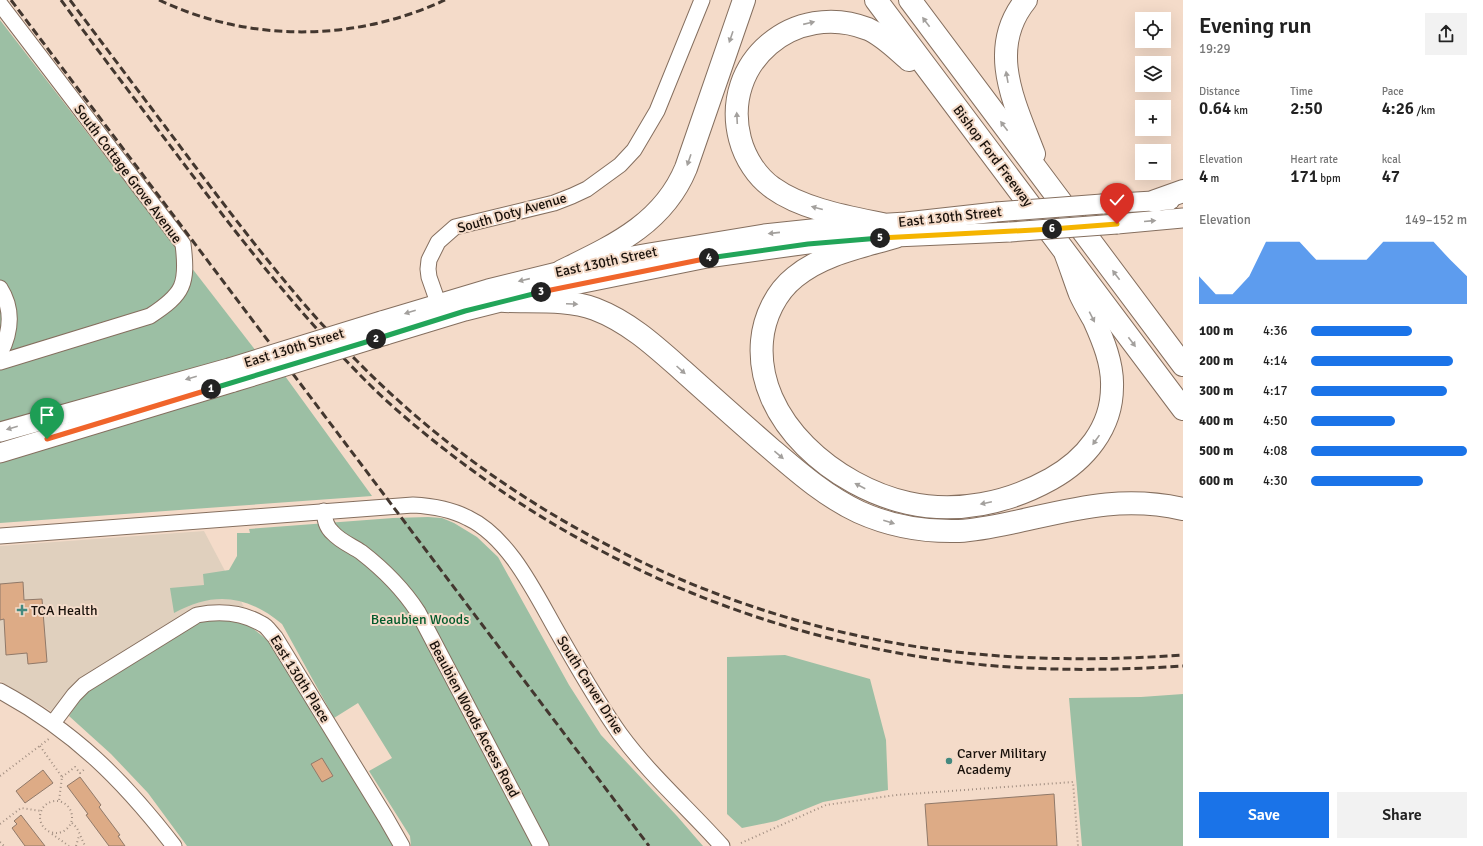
<!DOCTYPE html>
<meta charset="utf-8">
<style>
body{margin:0;font-family:Signika,sans-serif;background:#f2f2f2;color:#222;height:100vh;display:flex;flex-direction:column;font-size:15px;white-space:nowrap}
*{box-sizing:border-box;margin:0}
p{font-size:13px;color:#767676}
.icon{flex:none;width:22px;height:22px;fill:none;stroke:currentColor;stroke-width:2;stroke-linecap:round;stroke-linejoin:round}
.map{position:relative;flex:1;overflow:hidden}
.side{display:flex;flex-direction:column;background:#fff;width:300px}
.side>*{flex:none}
.controls{position:absolute;left:1135px;top:12px;display:grid;gap:8px}
.controls a{display:grid;place-items:center;width:36px;height:36px;border-radius:0px;background:#fff;box-shadow:0 4px 16px #0002;font-size:20px}
.pin{position:absolute;display:grid;place-items:center;width:34px;height:34px;color:#fff;margin:-41px -17px;border-radius:50% 50% 50% 0;rotate:-45deg;box-shadow:0 0 4px #0007}
.pin .icon{rotate:45deg}
.km{position:absolute;width:20px;height:20px;margin:-10px;border-radius:50%;background:#222;color:#fff;font-size:11px;line-height:20px;text-align:center}
.round{display:grid;place-items:center;flex:none;width:42px;height:42px;border-radius:0px;background:#f2f2f2}
.head{display:flex;align-items:center;justify-content:space-between;height:68px;padding:0 16px}
h1{font-size:22px;font-weight:600;line-height:30px}
.metrics{display:grid;grid-template-columns:repeat(3,1fr);gap:6px;height:68px;padding:4px 16px}
.metrics div{display:grid;align-content:center}
.metrics b{font-size:17px;font-weight:600}
.metrics small{font-size:11px;font-weight:400}
.metrics p{font-size:11px}
.chart{height:112px;padding:8px 16px}
.chart p{display:flex;justify-content:space-between}
.chart svg{width:100%;height:72px;margin-top:4px;fill:#1a73e8;opacity:.7}
.cta{display:flex;gap:8px;margin-top:auto;padding:8px 16px}
.cta a{flex:1;height:46px;border-radius:0px;background:#1a73e8;color:#fff;font-size:16px;font-weight:600;line-height:46px;text-align:center}
.cta a+a{background:#f2f2f2;color:#222}
ul{padding:0 16px;list-style:none;font-size:13px}
li{display:grid;grid-template-columns:64px 48px 1fr;align-items:center;height:30px}
li i{height:10px;border-radius:5px;background:#1a73e8}
main{display:flex;flex:1;min-height:0}
.map>svg:first-child{display:block}
.commercial{fill:#e0d0be}
.green{fill:#9cbfa4}
.building{fill:#ddab86;stroke:#907969}
.lines{fill:none;stroke-linecap:round;stroke-linejoin:round}
.minor-casing{stroke:#856f5f;stroke-width:17}
.major-casing{stroke:#856f5f;stroke-width:21}
.highway-casing{stroke:#856f5f;stroke-width:24}
.path{stroke:#a28f82;stroke-width:2;stroke-dasharray:1 3;stroke-linecap:butt}
.minor{stroke:#fff;stroke-width:15}
.major{stroke:#fff;stroke-width:19}
.highway{stroke:#fff;stroke-width:22}
.rail{stroke:#43372f;stroke-width:3;stroke-dasharray:8 4;stroke-linecap:butt}
.major-bridge-casing{stroke:#856f5f;stroke-width:21;stroke-linecap:butt}
.major-bridge{stroke:#fff;stroke-width:19}
.oneway{fill:#a3a09d}
.split-1-casing{stroke:#fff;stroke-width:8}
.split-2-casing{stroke:#fff;stroke-width:8}
.split-3-casing{stroke:#fff;stroke-width:8}
.split-4-casing{stroke:#fff;stroke-width:8}
.split-5-casing{stroke:#fff;stroke-width:8}
.split-6-casing{stroke:#fff;stroke-width:8}
.split-7-casing{stroke:#fff;stroke-width:8}
.split-1{stroke:#f0652b;stroke-width:5}
.split-2{stroke:#22a559;stroke-width:5}
.split-3{stroke:#22a559;stroke-width:5}
.split-4{stroke:#f0652b;stroke-width:5}
.split-5{stroke:#22a559;stroke-width:5}
.split-6{stroke:#f5b400;stroke-width:5}
.split-7{stroke:#f5b400;stroke-width:5}
.poi-dot{fill:#44897f;stroke:#f4dbc9;stroke-width:1.5}
.labels{text-anchor:middle;dominant-baseline:central;stroke-width:4;stroke-linejoin:round;paint-order:stroke}
.street-label{font-size:14px;fill:#19110b;stroke:#f4dbc9}
.poi-label{font-size:14px;fill:#19110b;stroke:#f4dbc9;text-anchor:start}
.park-label{font-size:14px;fill:#025a2b;stroke:#f4dbc9}
</style>
<main>
<div class="map">
<svg width="1183" height="846" viewBox="0 0 1183 846">
<rect width="100%" height="100%" fill="#f4dbc9"/>
<path class="commercial" d="M204,531L244,607L222,604L206,606L185,613L85,675L74,685L54,710L51,711L0,681V546Z"/>
<g class="green">
<path d="M0,20L256,351L0,425Z"/>
<path d="M285,376L372,496L0,523V461C96,436 190,403 285,376Z"/>
<path d="M428,517L442,518L454,523L477,537L498,557L569,685L601,735L677,816L703,846H411L410,836L369,771L392,758L358,703L334,718L282,624C247,595 214,591 174,613L170,588L204,585L203,574L229,570L237,556V533H250L249,529L393,518Z"/>
<path d="M221,618L249,625L272,644L395,846H187L148,793L111,754L69,716L83,695L96,686L195,623Z"/>
<path d="M785,655L870,679L886,740L888,790L823,802L776,821L742,828L727,814V657Z"/>
<path d="M1183,694V846H1082L1069,698L1141,697Z"/>
</g>
<g class="building">
<path d="M23,582L24,600L42,599L47,662L28,664L27,653L6,655L4,619L0,620V584Z"/>
<path d="M322,758L333,776L322,782L311,764Z"/>
<path d="M43,770L53,783L25,803L16,791Z"/>
<path d="M80,777L101,805L99,807L120,835L118,836L125,846H109L86,815L88,814L67,786Z"/>
<path d="M1054,794L1057,846H928L925,804Z"/>
<path d="M21,815L45,846H25L12,828L17,824L14,821Z"/>
</g>
<g class="lines">
<g class="minor-casing">
<g id="minor">
<path d="M0,4L183,244C188,284 184,294 150,316L0,362"/>
<path d="M0,288C14,310 11,332 0,354"/>
<path d="M442,314L429,277L428,269L429,260L438,242L455,227L554,203L572,196L587,189L620,165L634,150L657,111L702,0"/>
<path d="M324,511C325,520 326,527 333,533C340,541 352,546 361,552C383,569 403,589 418,612L541,846"/>
<path d="M0,536L413,505C432,506 451,509 468,518C510,538 536,595 558,633C578,668 597,702 620,734C650,775 688,808 722,846"/>
<path d="M0,691C74,731 123,780 174,846"/>
<path d="M53,723L74,695L84,685L197,615C218,611 242,612 262,624C267,626 271,633 275,637L386,818L402,846"/>
</g>
</g>
<g class="major-casing">
<g id="major">
<path d="M1102,204L1170,200"/>
<path d="M1117,224L1183,218"/>
<path d="M381,321L488,289L598,262L649,253L764,234L840,226L906,222L996,212"/>
<path d="M386,335L465,311L544,291L707,258L808,244L895,237L1010,232"/>
<path d="M0,432L229,368"/>
<path d="M0,453L234,382"/>
</g>
</g>
<g class="highway-casing">
<g id="highway">
<path d="M876,0L1183,409"/>
<path d="M910,0L1183,365"/>
<path d="M1026,0C986,49 1015,104 1034,154"/>
<path d="M1155,201L1183,191"/>
<path d="M882,224C848,217 802,209 773,188C757,177 745,158 740,139C720,62 795,0 868,29C884,36 896,49 909,60"/>
<path d="M895,237C861,247 823,254 795,277C776,292 764,317 762,341C755,421 836,487 908,503C957,514 1008,503 1051,479C1085,460 1112,428 1112,387C1113,364 1103,340 1094,320C1089,311 1084,303 1080,294C1075,281 1071,268 1066,255"/>
<path d="M562,271C613,246 663,224 686,168L744,0"/>
<path d="M505,301C533,302 569,299 595,309C629,322 655,346 682,370C711,396 740,422 770,448C798,472 825,496 859,512C890,526 925,532 959,531C978,530 996,526 1015,522C1074,509 1122,495 1183,509"/>
</g>
</g>
<g class="path">
<path d="M40,746L62,777L59,801"/>
<path d="M0,776L50,738"/>
<path d="M62,777L75,767L80,773L86,768"/>
<circle cx="56" cy="817" r="16"/>
<path d="M72,823L77,828L85,846"/>
<path d="M0,824L21,808L41,811"/>
<path d="M52,834L69,846"/>
<path d="M0,842L4,846"/>
<path d="M741,843L826,805L896,795L1073,782L1078,846"/>
<path d="M76,846L79,836"/>
</g>
<use href="#minor" class="minor"/>
<use href="#major" class="major"/>
<use href="#highway" class="highway"/>
<g class="rail">
<path d="M11,0L649,846"/>
<path d="M61,0C103,58 147,115 190,172C247,248 306,322 374,389C397,411 422,432 448,452C606,575 796,649 996,666C1058,671 1121,670 1183,666"/>
<path d="M70,0C111,55 153,110 194,165C245,232 296,300 356,360C498,505 689,605 889,642C986,660 1085,662 1183,655"/>
<path d="M159,0C250,43 355,42 445,0"/>
</g>
<g class="major-bridge-casing">
<g id="major-bridge">
<path d="M996,212L1102,204"/>
<path d="M1010,232L1117,224"/>
<path d="M229,368L381,321"/>
<path d="M234,382L386,335"/>
</g>
</g>
<use href="#major-bridge" class="major-bridge"/>
</g>
<defs><path id="oneway-solid" d="M-6-.8H1V-3.2L6.5 0L1 3.2V.8H-6Z"/></defs>
<g class="oneway">
<use href="#oneway-solid" transform="translate(926 22) rotate(-127)"/>
<use href="#oneway-solid" transform="translate(809 23) rotate(-13)"/>
<use href="#oneway-solid" transform="translate(731 37) rotate(109)"/>
<use href="#oneway-solid" transform="translate(1007 77) rotate(-100)"/>
<use href="#oneway-solid" transform="translate(737 118) rotate(-93)"/>
<use href="#oneway-solid" transform="translate(1004 126) rotate(-127)"/>
<use href="#oneway-solid" transform="translate(689 160) rotate(109)"/>
<use href="#oneway-solid" transform="translate(817 208) rotate(-165)"/>
<use href="#oneway-solid" transform="translate(1150 221) rotate(-5)"/>
<use href="#oneway-solid" transform="translate(774 233) rotate(174)"/>
<use href="#oneway-solid" transform="translate(1116 275) rotate(-127)"/>
<use href="#oneway-solid" transform="translate(524 280) rotate(167)"/>
<use href="#oneway-solid" transform="translate(572 304) rotate(3)"/>
<use href="#oneway-solid" transform="translate(410 312) rotate(163)"/>
<use href="#oneway-solid" transform="translate(1092 317) rotate(63)"/>
<use href="#oneway-solid" transform="translate(1132 342) rotate(53)"/>
<use href="#oneway-solid" transform="translate(681 370) rotate(42)"/>
<use href="#oneway-solid" transform="translate(191 378) rotate(164)"/>
<use href="#oneway-solid" transform="translate(12 428) rotate(164)"/>
<use href="#oneway-solid" transform="translate(1096 440) rotate(125)"/>
<use href="#oneway-solid" transform="translate(779 455) rotate(40)"/>
<use href="#oneway-solid" transform="translate(860 486) rotate(-152)"/>
<use href="#oneway-solid" transform="translate(986 503) rotate(168)"/>
<use href="#oneway-solid" transform="translate(889 522) rotate(17)"/>
</g>
<g class="lines">
<g class="split-1-casing">
<path id="split-1" d="M47,439L211,389"/>
</g>
<g class="split-2-casing">
<path id="split-2" d="M211,389L376,339"/>
</g>
<g class="split-3-casing">
<path id="split-3" d="M376,339L465,311L541,292"/>
</g>
<g class="split-4-casing">
<path id="split-4" d="M541,292L709,258"/>
</g>
<g class="split-5-casing">
<path id="split-5" d="M709,258L808,244L880,238"/>
</g>
<g class="split-6-casing">
<path id="split-6" d="M880,238L1052,229"/>
</g>
<g class="split-7-casing">
<path id="split-7" d="M1052,229L1117,224"/>
</g>
<use href="#split-1" class="split-1"/>
<use href="#split-2" class="split-2"/>
<use href="#split-3" class="split-3"/>
<use href="#split-4" class="split-4"/>
<use href="#split-5" class="split-5"/>
<use href="#split-6" class="split-6"/>
<use href="#split-7" class="split-7"/>
</g>
<g class="poi-dot">
<path d="M20 604h4v4h4v4h-4v4h-4v-4h-4v-4h4z"/>
<circle cx="949" cy="761" r="4"/>
</g>
<g class="labels">
<g class="street-label">
<text transform="translate(993 156) rotate(53)">Bishop Ford Freeway</text>
<text transform="translate(128 174) rotate(53)">South Cottage Grove Avenue</text>
<text transform="translate(512 213) rotate(-16)">South Doty Avenue</text>
<text transform="translate(950 217) rotate(-6)">East 130th Street</text>
<text transform="translate(606 262) rotate(-12)">East 130th Street</text>
<text transform="translate(294 348) rotate(-17)">East 130th Street</text>
<text transform="translate(300 679) rotate(58)">East 130th Place</text>
<text transform="translate(590 685) rotate(58)">South Carver Drive</text>
<text transform="translate(474 719) rotate(62)">Beaubien Woods Access Road</text>
</g>
<g class="poi-label">
<text x="31" y="610">TCA Health</text>
<text x="957" y="753">Carver Military<tspan x="957" dy="16">Academy</tspan></text>
</g>
<g class="park-label">
<text x="420" y="619">Beaubien Woods</text>
</g>
</g>
</svg>
<div class="controls">
<a><svg class="icon" aria-label="locate" viewBox="0 0 24 24"><circle cx="12" cy="12" r="6"/><path d="M12 2v4M12 18v4M2 12h4M18 12h4"/></svg></a>
<a><svg class="icon" aria-label="layers" viewBox="0 0 24 24"><path d="M12 4l9 5-9 5-9-5zM3 14l9 5 9-5"/></svg></a>
<a>+</a>
<a>−</a>
</div>
<div class="pin" style="left:47px;top:439px;background:#1e9e55"><svg class="icon" aria-label="arrive" viewBox="0 0 24 24"><path d="M6 21V4h12l-3 4 3 4H6"/></svg></div>
<div class="pin" style="left:1117px;top:224px;background:#d93025"><svg class="icon" aria-label="check" viewBox="0 0 24 24"><path d="M5 12l5 5 9-10"/></svg></div>
<b class="km" style="left:211px;top:389px">1</b>
<b class="km" style="left:376px;top:339px">2</b>
<b class="km" style="left:541px;top:292px">3</b>
<b class="km" style="left:709px;top:258px">4</b>
<b class="km" style="left:880px;top:238px">5</b>
<b class="km" style="left:1052px;top:229px">6</b>
</div>
<section class="side">
<div class="head"><div><h1>Evening run</h1><p>19:29</p></div><a class="round"><svg class="icon" aria-label="share" viewBox="0 0 24 24"><path d="M12 15V3M7 8l5-5 5 5M5 13v7h14v-7"/></svg></a></div>
<div class="metrics">
<div><p>Distance</p><b>0.64<small> km</small></b></div>
<div><p>Time</p><b>2:50</b></div>
<div><p>Pace</p><b>4:26<small> /km</small></b></div>
</div>
<div class="metrics">
<div><p>Elevation</p><b>4<small> m</small></b></div>
<div><p>Heart rate</p><b>171<small> bpm</small></b></div>
<div><p>kcal</p><b>47</b></div>
</div>
<div class="chart"><p><span>Elevation</span>149–152 m</p>
<svg viewBox="0 0 160 44" preserveAspectRatio="none"><path d="M0 44V27L10 38L20 38L30 27L40 6L50 6L60 6L70 17L80 17L90 17L100 17L110 6L120 6L130 6L140 6L150 17L160 27V44z"/></svg>
</div>
<ul>
<li><b>100 m</b>4:36<i style="width:65%"></i></li>
<li><b>200 m</b>4:14<i style="width:91%"></i></li>
<li><b>300 m</b>4:17<i style="width:87%"></i></li>
<li><b>400 m</b>4:50<i style="width:54%"></i></li>
<li><b>500 m</b>4:08<i style="width:100%"></i></li>
<li><b>600 m</b>4:30<i style="width:72%"></i></li>
</ul>
<div class="cta"><a>Save</a><a>Share</a></div>
</section>
</main>
